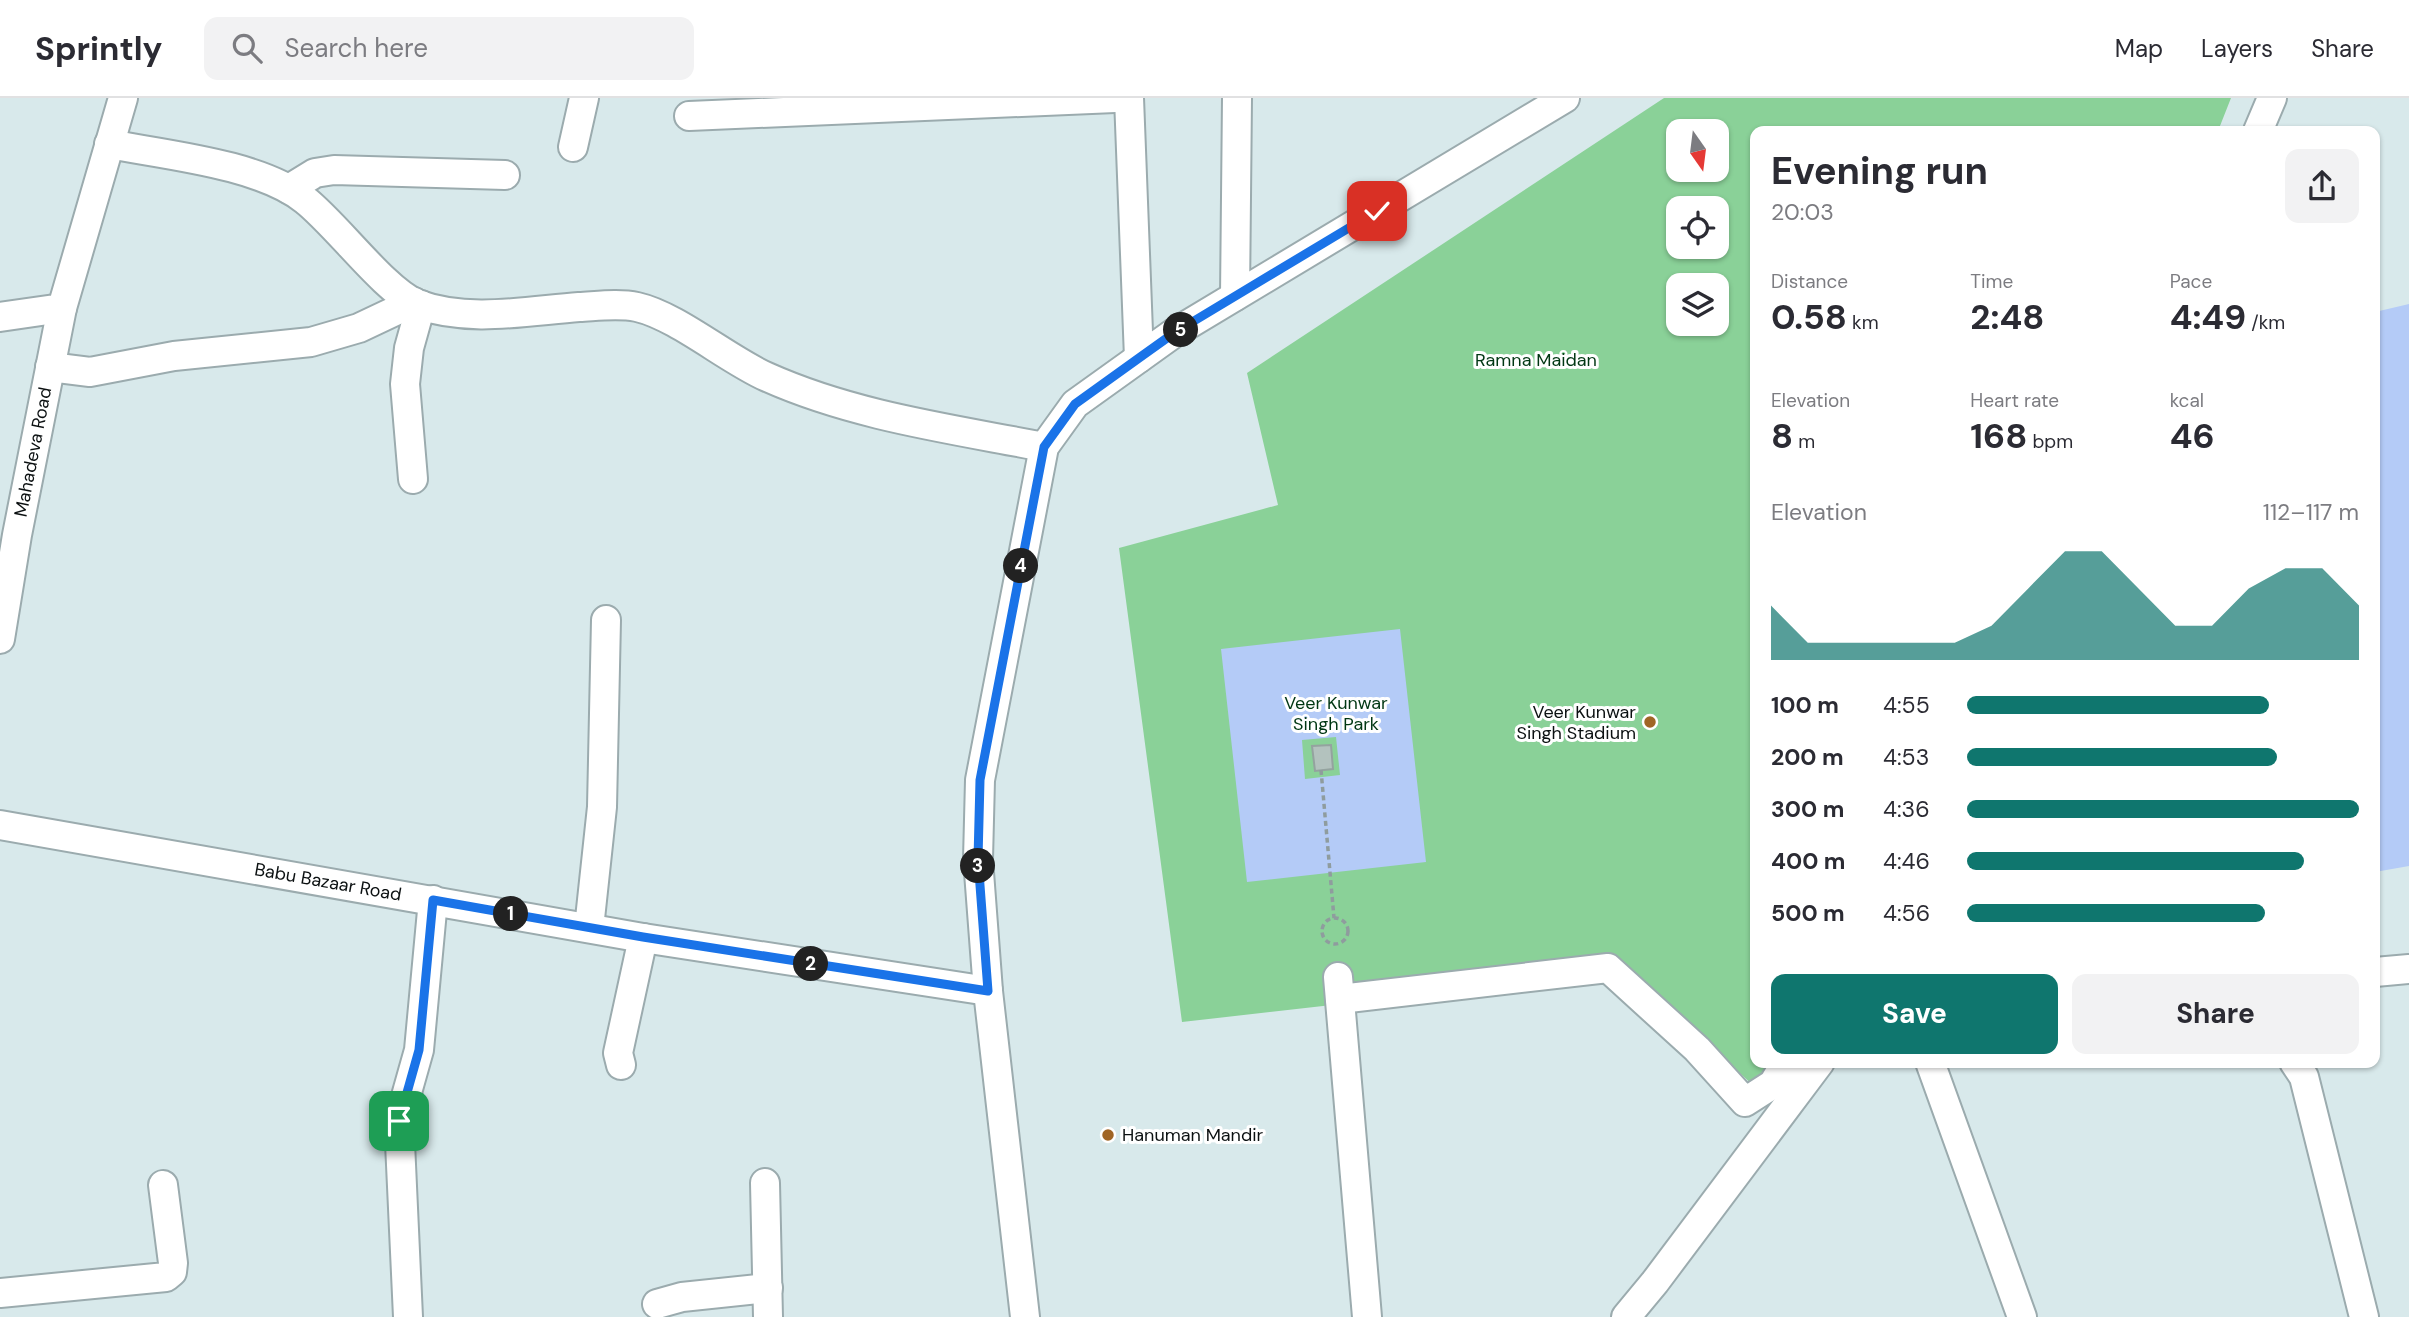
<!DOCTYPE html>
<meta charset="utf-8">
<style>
body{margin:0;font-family:"DM Sans",sans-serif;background:#f2f2f3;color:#2b2b33;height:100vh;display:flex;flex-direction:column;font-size:26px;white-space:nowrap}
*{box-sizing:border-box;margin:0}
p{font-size:23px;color:#7c7c81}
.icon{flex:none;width:38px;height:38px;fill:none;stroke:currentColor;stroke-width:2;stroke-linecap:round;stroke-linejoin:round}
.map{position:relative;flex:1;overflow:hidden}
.drawer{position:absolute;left:1750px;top:28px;width:630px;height:942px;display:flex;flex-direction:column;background:#fff;border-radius:14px;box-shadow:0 2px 5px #0004}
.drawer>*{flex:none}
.needle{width:46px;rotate:166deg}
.buttons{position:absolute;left:1666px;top:21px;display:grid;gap:14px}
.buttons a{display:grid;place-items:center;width:63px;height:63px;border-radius:14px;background:#fff;box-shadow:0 2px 5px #0004;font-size:35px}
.pin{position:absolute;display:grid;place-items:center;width:60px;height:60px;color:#fff;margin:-30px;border-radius:14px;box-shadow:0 4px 10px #0006}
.km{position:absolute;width:35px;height:35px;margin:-18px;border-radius:50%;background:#222;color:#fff;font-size:19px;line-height:35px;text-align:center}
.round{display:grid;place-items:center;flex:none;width:74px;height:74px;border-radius:14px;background:#f2f2f3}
.summary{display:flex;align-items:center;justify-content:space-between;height:119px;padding:0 21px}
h1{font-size:38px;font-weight:700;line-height:52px}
.metrics{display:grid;grid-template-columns:repeat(3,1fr);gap:10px;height:119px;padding:7px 21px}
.metrics div{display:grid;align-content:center}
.metrics b{font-size:35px;font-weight:700}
.metrics small{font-size:19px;font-weight:400}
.metrics p{font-size:19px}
.chart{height:196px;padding:14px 21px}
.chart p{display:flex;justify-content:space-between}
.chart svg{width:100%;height:126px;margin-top:7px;fill:#0f766e;opacity:.7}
.cta{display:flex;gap:14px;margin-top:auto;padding:14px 21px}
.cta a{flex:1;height:80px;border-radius:14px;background:#0f766e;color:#fff;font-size:28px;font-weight:700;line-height:80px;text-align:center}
.cta a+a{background:#f2f2f3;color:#2b2b33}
ul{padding:0 21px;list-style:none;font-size:23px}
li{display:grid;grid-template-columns:112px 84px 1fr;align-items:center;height:52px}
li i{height:18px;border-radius:9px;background:#0f766e}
header{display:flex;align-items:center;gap:42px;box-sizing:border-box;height:98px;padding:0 35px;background:#fff;border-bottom:2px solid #e1e1e2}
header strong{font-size:33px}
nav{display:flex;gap:38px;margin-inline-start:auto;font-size:24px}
.search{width:490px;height:63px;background:#f2f2f3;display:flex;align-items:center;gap:18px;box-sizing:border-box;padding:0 24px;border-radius:14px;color:#7c7c81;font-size:26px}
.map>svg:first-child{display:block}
.green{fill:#8ad198;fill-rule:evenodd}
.water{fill:#b4cbf7;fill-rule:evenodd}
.building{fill:#b3c2be;stroke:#94a39f;stroke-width:2}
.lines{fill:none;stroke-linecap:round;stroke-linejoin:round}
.minor-casing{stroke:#9babae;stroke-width:32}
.path{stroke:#8f9c9e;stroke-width:3.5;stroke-dasharray:5 3.5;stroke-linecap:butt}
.minor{stroke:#fff;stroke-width:28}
.route-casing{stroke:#fff;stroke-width:14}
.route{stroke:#1a73e8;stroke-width:9}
.poi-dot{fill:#a06525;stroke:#fff;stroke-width:2.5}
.labels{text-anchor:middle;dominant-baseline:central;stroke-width:6;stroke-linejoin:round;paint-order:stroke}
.park-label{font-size:18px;fill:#003713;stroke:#fff}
.street-label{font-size:18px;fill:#0b1011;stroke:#fff}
.poi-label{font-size:18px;fill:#0b1011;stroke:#fff;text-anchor:end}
</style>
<header>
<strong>Sprintly</strong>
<div class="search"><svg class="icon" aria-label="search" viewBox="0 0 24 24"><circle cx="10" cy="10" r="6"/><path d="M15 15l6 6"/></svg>Search here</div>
<nav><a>Map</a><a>Layers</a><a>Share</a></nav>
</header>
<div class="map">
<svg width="2409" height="1219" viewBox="0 0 2409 1219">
<rect width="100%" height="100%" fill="#d8e9eb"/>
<path class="green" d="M1664,0H2231L2218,33H1755V964H1785L1764,997L1642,887L1562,881L1182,924L1119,450L1278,407L1247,275ZM1678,33H1717V72H1678ZM1678,110H1717V149H1678ZM1678,187H1717V226H1678Z"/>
<g class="water">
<path d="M2409,206V768L2375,774V214Z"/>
<path d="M1400,531L1426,764L1247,784L1221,551ZM1336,639L1340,677L1305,681L1302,642Z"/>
</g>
<path class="building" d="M1331,647L1333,671L1315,673L1312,648Z"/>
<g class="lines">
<g class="minor-casing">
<g id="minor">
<path d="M1129,0L1139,260"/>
<path d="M689,18L1115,0"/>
<path d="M2258,33L2272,0"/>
<path d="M109,46C166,57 260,66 305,102C337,127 384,192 417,206C468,225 526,213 579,209C598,208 619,205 637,209C677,218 728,262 767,279C854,318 952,331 1044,349"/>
<path d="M573,49L584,0"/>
<path d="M289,91L315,75L334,72L505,77"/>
<path d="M1235,198L1237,0"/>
<path d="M0,219L62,210L123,0"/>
<path d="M50,269L90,274L174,258L311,244L359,230L414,204"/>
<path d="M413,381L405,286L409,250L421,207"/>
<path d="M0,541L17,437L62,210"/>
<path d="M0,727L643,840L988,893"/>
<path d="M589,830L602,709L606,522"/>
<path d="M2375,874L2409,871"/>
<path d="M1338,879L1367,1219"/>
<path d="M1340,901L1608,870L1697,951L1745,1004L1773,986L1786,964"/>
<path d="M1930,964L2022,1219"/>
<path d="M2294,964L2304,979L2364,1219"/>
<path d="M621,967L618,955L643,840"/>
<path d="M765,1085L768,1219"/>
<path d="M0,1195L166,1179L172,1174L173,1165L163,1087"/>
<path d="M657,1206L682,1199L768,1190"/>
<path d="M408,1219L399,1023L419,952L433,802"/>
<path d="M1025,1219L988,893L978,761L980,682L1044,349L1075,306L1174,235L1565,0"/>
<path d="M1626,1219L1655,1184L1820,964"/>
</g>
</g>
<g class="path">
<path d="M1321,672L1334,820"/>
<circle cx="1335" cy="833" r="13"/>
</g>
<use href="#minor" class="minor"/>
</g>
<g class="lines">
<g class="route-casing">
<path id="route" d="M399,1023L419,952L433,802L643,839L988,893L978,761L980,682L1044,349L1075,306L1139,260L1174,235L1377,113"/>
</g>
<use href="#route" class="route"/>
</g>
<g class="poi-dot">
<circle cx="1650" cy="624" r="7"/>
<circle cx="1108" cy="1037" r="7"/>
</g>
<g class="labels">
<g class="park-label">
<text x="1536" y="262">Ramna Maidan</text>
<text x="1336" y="605">Veer Kunwar<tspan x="1336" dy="21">Singh Park</tspan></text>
</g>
<g class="street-label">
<text transform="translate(33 354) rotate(-79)">Mahadeva Road</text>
<text transform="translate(328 784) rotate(10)">Babu Bazaar Road</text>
</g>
<g class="poi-label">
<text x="1636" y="614">Veer Kunwar<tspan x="1636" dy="21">Singh Stadium</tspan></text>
<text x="1122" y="1037" text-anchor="start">Hanuman Mandir</text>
</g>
</g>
</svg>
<div class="buttons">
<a><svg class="needle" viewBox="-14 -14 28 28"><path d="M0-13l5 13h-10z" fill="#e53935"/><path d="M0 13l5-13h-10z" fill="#7c7c81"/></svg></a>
<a><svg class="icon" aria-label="locate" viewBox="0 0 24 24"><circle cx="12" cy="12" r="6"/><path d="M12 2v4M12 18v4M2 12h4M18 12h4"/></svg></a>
<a><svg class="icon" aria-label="layers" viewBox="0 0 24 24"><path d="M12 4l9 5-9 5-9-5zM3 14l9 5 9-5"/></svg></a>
</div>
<div class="pin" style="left:399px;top:1023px;background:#1e9e55"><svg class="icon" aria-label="arrive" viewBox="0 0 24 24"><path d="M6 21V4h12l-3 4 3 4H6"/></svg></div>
<div class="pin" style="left:1377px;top:113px;background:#d93025"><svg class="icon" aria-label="check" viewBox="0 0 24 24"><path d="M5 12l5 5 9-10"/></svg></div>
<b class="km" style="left:511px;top:816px">1</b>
<b class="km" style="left:811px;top:866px">2</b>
<b class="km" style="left:978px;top:768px">3</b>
<b class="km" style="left:1021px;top:468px">4</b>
<b class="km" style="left:1181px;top:232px">5</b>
<section class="drawer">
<div class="summary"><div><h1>Evening run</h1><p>20:03</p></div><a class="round"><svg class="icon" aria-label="share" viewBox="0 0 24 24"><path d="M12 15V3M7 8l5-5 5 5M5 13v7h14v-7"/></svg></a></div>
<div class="metrics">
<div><p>Distance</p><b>0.58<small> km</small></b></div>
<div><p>Time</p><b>2:48</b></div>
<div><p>Pace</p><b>4:49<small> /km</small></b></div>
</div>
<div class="metrics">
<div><p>Elevation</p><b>8<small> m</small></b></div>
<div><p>Heart rate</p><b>168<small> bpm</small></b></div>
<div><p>kcal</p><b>46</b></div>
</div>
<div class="chart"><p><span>Elevation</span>112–117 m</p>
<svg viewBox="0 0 160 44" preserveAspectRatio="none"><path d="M0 44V25L10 38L20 38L30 38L40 38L50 38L60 32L70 19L80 6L90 6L100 19L110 32L120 32L130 19L140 12L150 12L160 25V44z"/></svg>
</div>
<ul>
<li><b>100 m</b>4:55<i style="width:77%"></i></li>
<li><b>200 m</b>4:53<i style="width:79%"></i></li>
<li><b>300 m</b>4:36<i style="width:100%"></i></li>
<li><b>400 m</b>4:46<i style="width:86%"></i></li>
<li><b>500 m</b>4:56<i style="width:76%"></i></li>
</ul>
<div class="cta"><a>Save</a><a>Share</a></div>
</section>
</div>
